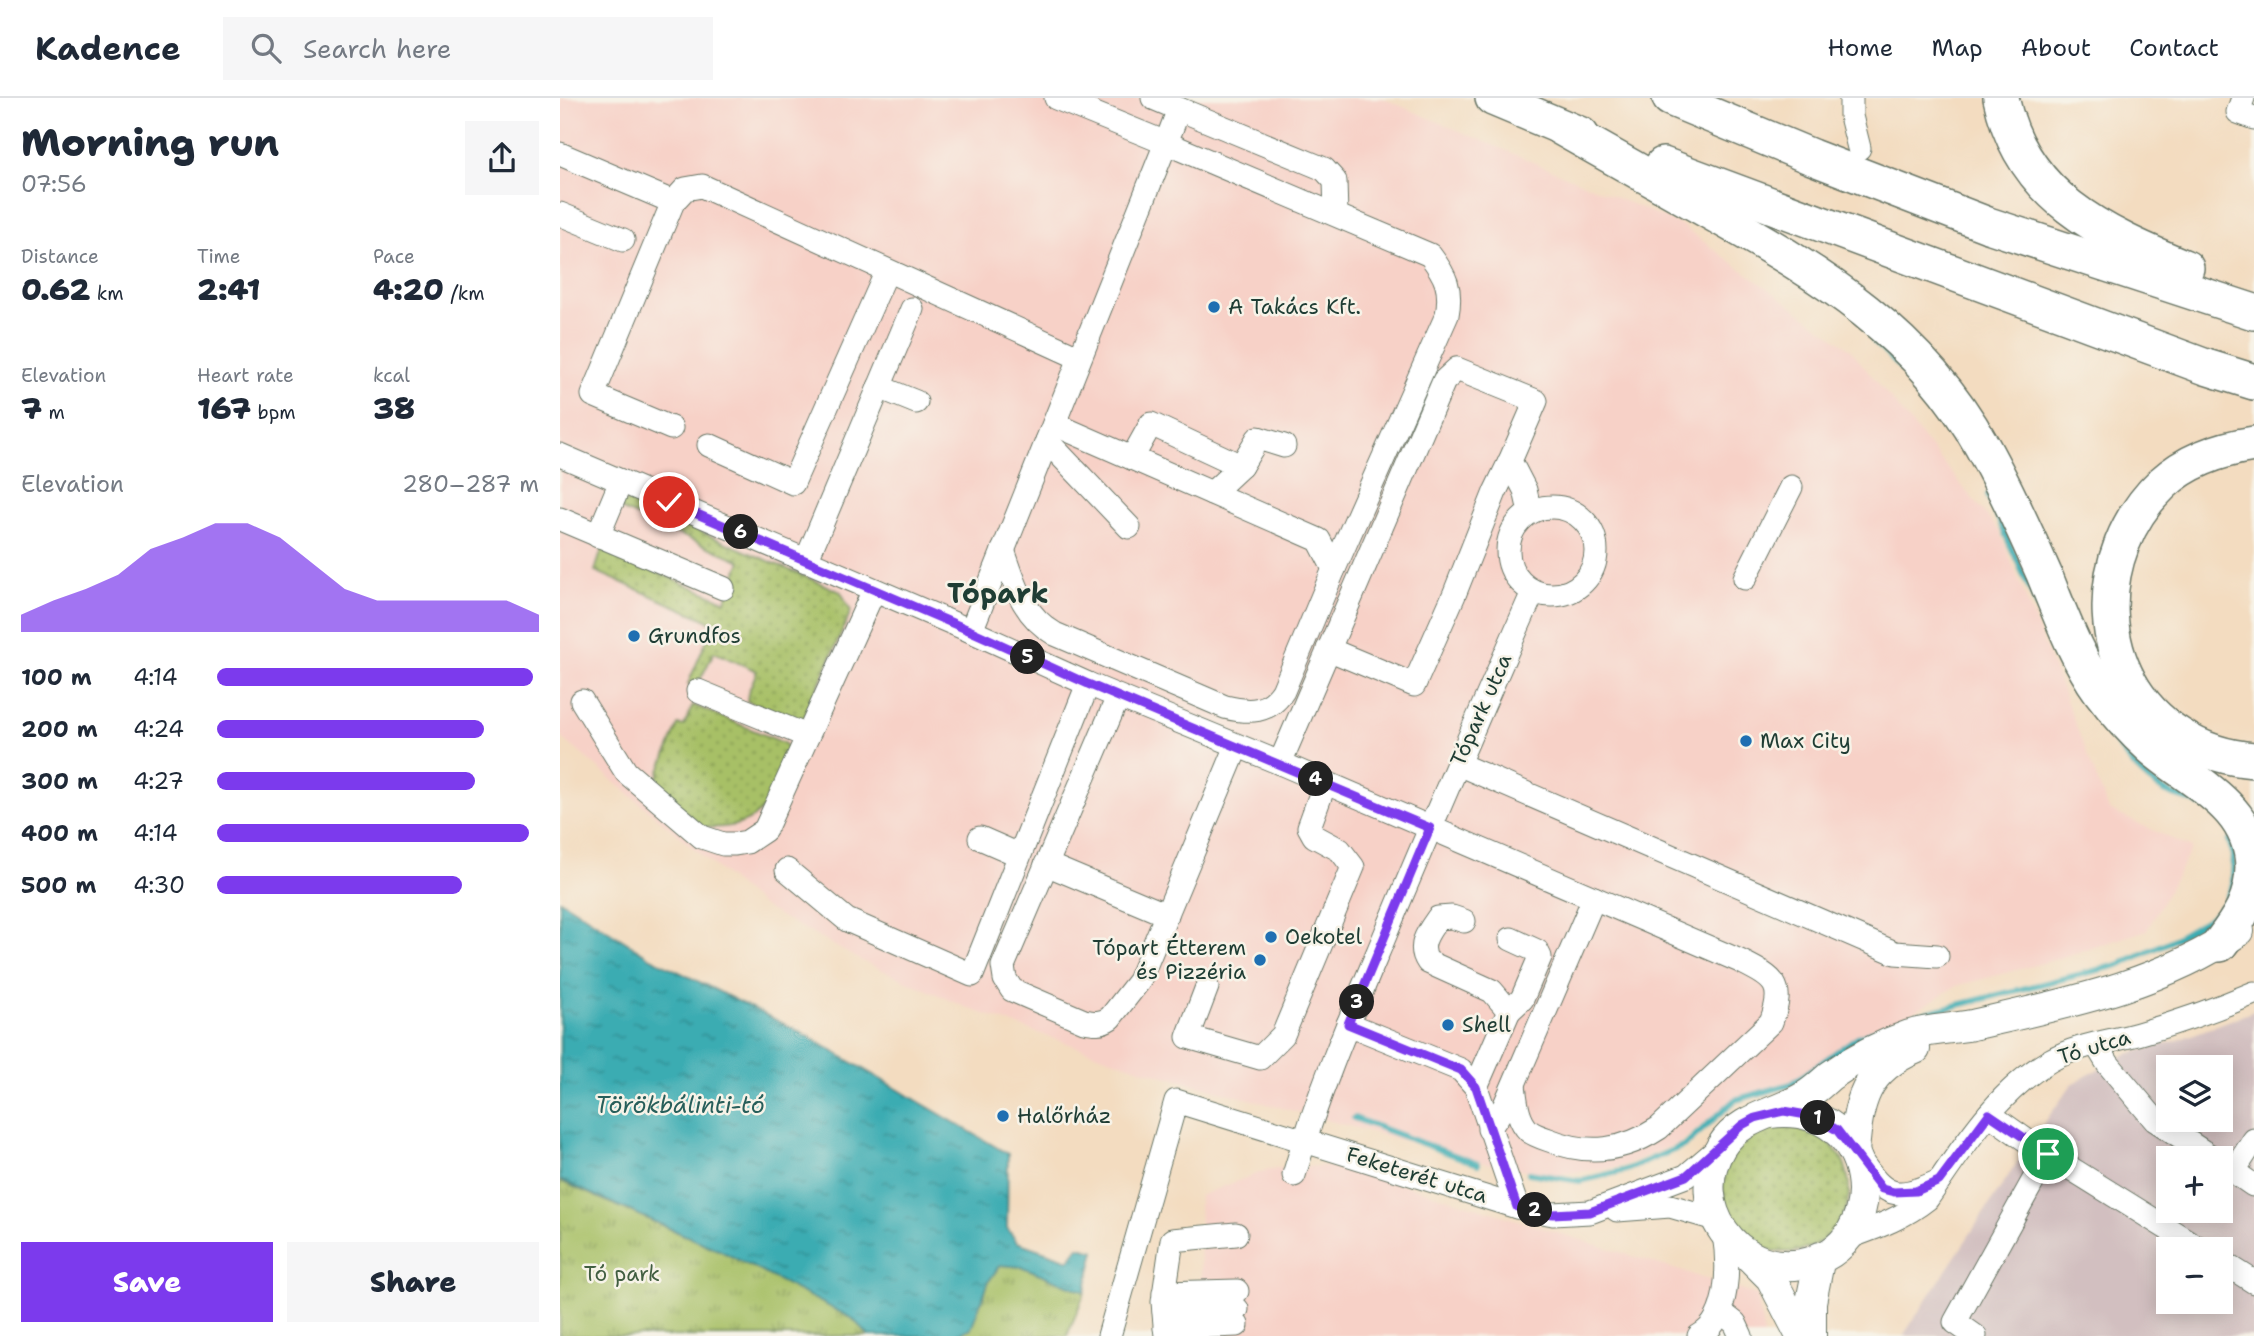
<!DOCTYPE html>
<meta charset="utf-8">
<style>
body{margin:0;font-family:"Shantell Sans",sans-serif;background:#f6f6f7;color:#1f2937;height:100vh;display:flex;flex-direction:column;font-size:26px;white-space:nowrap}
*{box-sizing:border-box;margin:0}
p{font-size:23px;color:#747a83}
.icon{flex:none;width:38px;height:38px;fill:none;stroke:currentColor;stroke-width:2;stroke-linecap:round;stroke-linejoin:round}
.map{position:relative;flex:1;overflow:hidden}
.panel{display:flex;flex-direction:column;background:#fff;width:560px}
.panel>*{flex:none}
.fabs{position:absolute;left:1596px;top:957px;display:grid;gap:14px}
.fabs a{display:grid;place-items:center;width:77px;height:77px;border-radius:0px;background:#fff;box-shadow:0 4px 18px #0003;font-size:35px}
.pin{position:absolute;display:grid;place-items:center;width:60px;height:60px;color:#fff;margin:-30px;border:4px solid #fff;border-radius:50%;box-shadow:0 2px 7px #0007}
.km{position:absolute;width:35px;height:35px;margin:-18px;border-radius:50%;background:#222;color:#fff;font-size:19px;line-height:35px;text-align:center}
.round{display:grid;place-items:center;flex:none;width:74px;height:74px;border-radius:0px;background:#f6f6f7}
.overview{display:flex;align-items:center;justify-content:space-between;height:119px;padding:0 21px}
h1{font-size:38px;font-weight:800;line-height:52px}
.metrics{display:grid;grid-template-columns:repeat(3,1fr);gap:10px;height:119px;padding:7px 21px}
.metrics div{display:grid;align-content:center}
.metrics b{font-size:30px;font-weight:800}
.metrics small{font-size:19px;font-weight:400}
.metrics p{font-size:19px}
.chart{height:196px;padding:14px 21px}
.chart p{display:flex;justify-content:space-between}
.chart svg{width:100%;height:126px;margin-top:7px;fill:#7c3aed;opacity:.7}
.button{display:flex;gap:14px;margin-top:auto;padding:14px 21px}
.button a{flex:1;height:80px;border-radius:0px;background:#7c3aed;color:#fff;font-size:28px;font-weight:800;line-height:80px;text-align:center}
.button a+a{background:#f6f6f7;color:#1f2937}
ul{padding:0 21px;list-style:none;font-size:23px}
li{display:grid;grid-template-columns:112px 84px 1fr;align-items:center;height:52px}
li i{height:18px;border-radius:9px;background:#7c3aed}
header{display:flex;align-items:center;gap:42px;box-sizing:border-box;height:98px;padding:0 35px;background:#fff;border-bottom:2px solid #e0e1e3}
header strong{font-size:33px}
nav{display:flex;gap:38px;margin-inline-start:auto;font-size:24px}
.search{width:490px;height:63px;background:#f6f6f7;display:flex;align-items:center;gap:18px;box-sizing:border-box;padding:0 24px;border-radius:0px;color:#747a83;font-size:26px}
main{display:flex;flex:1;min-height:0}
.map>svg:first-child{display:block}
.built{fill:#f7d1c7}
.industrial{fill:#d2bfc0;fill-rule:evenodd}
.grass{fill:url(#grass-dots);stroke:#637e4d;stroke-width:2}
.park{fill:url(#park-tufts);stroke:#637e4d;stroke-width:2}
.water{fill:url(#water-ripples);stroke:#2c7473;stroke-width:2}
.lines{fill:none;stroke-linecap:round;stroke-linejoin:round}
.stream{stroke:#3aacb2;stroke-width:6}
.minor-casing{stroke:#697565;stroke-width:25}
.major-casing{stroke:#697565;stroke-width:32}
.highway-casing{stroke:#697565;stroke-width:38}
.minor{stroke:#fff;stroke-width:23}
.major{stroke:#fff;stroke-width:30}
.highway{stroke:#fff;stroke-width:35}
.route-casing{stroke:#fff;stroke-width:14}
.route{stroke:#7c3aed;stroke-width:9}
.poi-dot{fill:#1f6fb2;stroke:#f7f3e8;stroke-width:2.5}
.labels{text-anchor:middle;dominant-baseline:central;stroke-width:5;stroke-linejoin:round;paint-order:stroke}
.poi-label{font-size:21px;fill:#1f3d34;stroke:#f7f3e8;text-anchor:start}
.street-label{font-size:21px;fill:#1f3d34;stroke:#f7f3e8}
.park-label{font-size:21px;fill:#415e40;stroke:#f7f3e8}
.water-label{font-size:23px;font-style:italic;fill:#275e5a;stroke:#f7f3e8}
.district-label{font-size:28px;font-weight:bold;fill:#1f3d34;stroke:#f7f3e8}
</style>
<header>
<strong>Kadence</strong>
<div class="search"><svg class="icon" aria-label="search" viewBox="0 0 24 24"><circle cx="10" cy="10" r="6"/><path d="M15 15l6 6"/></svg>Search here</div>
<nav><a>Home</a><a>Map</a><a>About</a><a>Contact</a></nav>
</header>
<main>
<section class="panel">
<div class="overview"><div><h1>Morning run</h1><p>07:56</p></div><a class="round"><svg class="icon" aria-label="share" viewBox="0 0 24 24"><path d="M12 15V3M7 8l5-5 5 5M5 13v7h14v-7"/></svg></a></div>
<div class="metrics">
<div><p>Distance</p><b>0.62<small> km</small></b></div>
<div><p>Time</p><b>2:41</b></div>
<div><p>Pace</p><b>4:20<small> /km</small></b></div>
</div>
<div class="metrics">
<div><p>Elevation</p><b>7<small> m</small></b></div>
<div><p>Heart rate</p><b>167<small> bpm</small></b></div>
<div><p>kcal</p><b>38</b></div>
</div>
<div class="chart"><p><span>Elevation</span>280–287 m</p>
<svg viewBox="0 0 160 44" preserveAspectRatio="none"><path d="M0 44V38L10 33L20 29L30 24L40 15L50 11L60 6L70 6L80 11L90 20L100 29L110 33L120 33L130 33L140 33L150 33L160 38V44z"/></svg>
</div>
<ul>
<li><b>100 m</b>4:14<i style="width:98%"></i></li>
<li><b>200 m</b>4:24<i style="width:83%"></i></li>
<li><b>300 m</b>4:27<i style="width:80%"></i></li>
<li><b>400 m</b>4:14<i style="width:97%"></i></li>
<li><b>500 m</b>4:30<i style="width:76%"></i></li>
</ul>
<div class="button"><a>Save</a><a>Share</a></div>
</section>
<div class="map">
<svg width="1694" height="1238" viewBox="0 0 1694 1238">
<defs>
<pattern id="grass-dots" width="8" height="8" patternUnits="userSpaceOnUse" patternTransform="scale(1.75)"><rect width="8" height="8" fill="#a7c066"/><path d="M2 2h.1M6 6h.1" fill="none" stroke="#879d55" stroke-width="1.8" stroke-linecap="round"/></pattern>
<pattern id="park-tufts" width="24" height="20" patternUnits="userSpaceOnUse" patternTransform="scale(1.75)"><rect width="24" height="20" fill="#a7c066"/><path d="M3 7l-1-3M5 7V3M7 7l1-3M15 17l-1-3M17 17v-4M19 17l1-3" fill="none" stroke="#879d55"/></pattern>
<pattern id="water-ripples" width="26" height="14" patternUnits="userSpaceOnUse" patternTransform="scale(1.75)"><rect width="26" height="14" fill="#3aacb2"/><path d="M2 4q2-2 4 0t4 0M15 11q2-2 4 0t4 0" fill="none" stroke="#308d92"/></pattern>
</defs>
<rect width="100%" height="100%" fill="#f7f3e8"/>
<filter id="ink" filterUnits="userSpaceOnUse"><feTurbulence type="fractalNoise" baseFrequency=".0143" numOctaves="2"/><feDisplacementMap in="SourceGraphic" scale="14" xChannelSelector="R" yChannelSelector="G"/><feConvolveMatrix kernelMatrix="1 2 1 2 8 2 1 2 1" color-interpolation-filters="sRGB"/></filter>
<filter id="wash" filterUnits="userSpaceOnUse"><feTurbulence type="fractalNoise" baseFrequency=".00686" numOctaves="4" result="noise"/><feDisplacementMap in="SourceGraphic" scale="28" xChannelSelector="R" yChannelSelector="G"/><feGaussianBlur stdDeviation="1.57" result="paint"/><feColorMatrix in="noise" values="0 0 0 0 0 0 0 0 0 0 0 0 0 0 0 0 0 1.4 0 .05"/><feComposite in="paint" operator="in"/></filter>
<g filter="url(#wash)">
<rect width="100%" height="100%" fill="#f3dcc0"/>
<g class="built">
<path d="M0,0H822L1121,127L1289,250L1440,434L1549,712L1632,750L1587,832L1487,864L1396,888L1232,988L1177,998L1120,1045L1059,1069L991,1077L921,1064L586,973L410,911L302,863L202,808L0,638Z"/>
<path d="M781,1067L1197,1197L1204,1238H643L639,1098L709,1071Z"/>
</g>
<path class="industrial" d="M1694,913V1238H1343L1470,1045L1512,986L1564,957L1616,943ZM1608,970H1661V1022H1608ZM1608,1060H1661V1113H1608ZM1608,1152H1661V1204H1608Z"/>
<g class="grass">
<path d="M69,403L281,494L291,513L244,620L237,624L187,603L188,595L197,573L154,554L139,584L128,586L154,525L35,473L42,451L165,503L181,463L60,411L63,405Z"/>
<path d="M133,607L224,645L230,652C211,701 205,734 142,729L95,686L118,627L124,628Z"/>
<circle cx="1226" cy="1091" r="63"/>
</g>
<g class="park">
<path d="M0,1083L161,1153L292,1220L309,1238H0Z"/>
<path d="M440,1167L463,1169L525,1194L507,1238H393L411,1230L429,1183Z"/>
</g>
<path class="water" d="M0,802L91,860L240,934L448,1056L447,1130L457,1144L509,1162L519,1149L535,1153L525,1194L463,1169L440,1167L429,1183L411,1230L393,1238H309L292,1220L161,1153L0,1082Z"/>
<g class="lines">
<g class="stream">
<path d="M1314,243L1351,280"/>
<path d="M1370,301L1392,332"/>
<path d="M1428,397L1488,531"/>
<path d="M1532,610C1553,638 1573,676 1605,693C1616,699 1630,701 1641,707"/>
<path d="M794,1020L918,1066"/>
<path d="M969,1075L1020,1083L1066,1072L1125,1047L1175,1002L1232,986L1298,939L1358,917L1558,867L1611,843L1652,819L1665,805L1673,787L1674,757L1669,742"/>
</g>
</g>
</g>
<g filter="url(#ink)">
<g class="lines">
<g class="minor-casing">
<g id="minor">
<path d="M593,0L619,11"/>
<path d="M1291,0V18L1299,50"/>
<path d="M1683,0L1678,14L1694,20"/>
<path d="M0,56L113,104"/>
<path d="M0,116L63,142"/>
<path d="M319,289L356,304"/>
<path d="M494,326L759,442L774,471"/>
<path d="M111,330L33,297L113,104L125,91L142,88L518,259"/>
<path d="M487,343L569,429"/>
<path d="M149,347L233,385L327,173"/>
<path d="M0,357L411,533L528,586L720,665L1180,863C1213,880 1226,885 1211,924L1099,1030C1064,1053 1029,1058 989,1042C983,1040 974,1037 969,1033C957,1022 956,1002 954,987"/>
<path d="M572,360L591,326L681,368"/>
<path d="M652,395L681,368L698,340L724,348"/>
<circle cx="992" cy="453" r="44"/>
<path d="M0,421L163,490"/>
<path d="M38,438L61,383"/>
<path d="M443,452C455,486 462,517 495,536L665,609C689,615 709,615 723,593L774,471L887,217C892,191 886,178 870,157L606,45L619,11L764,71L775,83L776,117"/>
<path d="M246,463L352,211"/>
<path d="M1185,480L1231,389"/>
<path d="M411,533L606,45L496,0"/>
<path d="M768,551L854,587L894,497L935,394L950,363"/>
<path d="M138,593L247,638"/>
<path d="M558,599L443,868L445,881L452,892L524,923C534,925 541,926 550,920L579,883L677,648"/>
<path d="M22,603L66,674L142,739L163,746H175L187,744L205,732L314,492"/>
<path d="M720,665L884,283L897,271L976,303L950,363L965,392L970,414"/>
<path d="M898,666L1335,855L1377,858"/>
<path d="M420,740L459,757"/>
<path d="M486,766L607,817"/>
<path d="M227,772L287,822L412,877L528,586"/>
<path d="M904,823L892,819L878,820C868,834 857,848 868,864L932,893L949,913L916,989"/>
<path d="M647,889L628,939L700,960L723,937L793,769L780,752L754,738L749,729L765,685"/>
<path d="M949,913L962,901L980,859L977,853L951,841"/>
<path d="M788,926L901,972L916,989L957,1109"/>
<path d="M1536,946L1548,966L1595,1022L1653,1060"/>
<path d="M1429,1016L1470,1045L1642,1152"/>
<path d="M929,1031L944,1009L1034,800"/>
<path d="M1299,1060C1325,1099 1335,1104 1379,1083"/>
<path d="M1661,1065L1693,1087"/>
<path d="M1673,1074L1694,1042"/>
<path d="M734,1077C757,998 789,923 821,847C870,729 921,612 973,494"/>
<path d="M1057,1112L1110,1108L1155,1121"/>
<path d="M1284,1141C1314,1130 1342,1121 1367,1101C1402,1051 1436,994 1491,962C1517,947 1549,944 1578,936C1617,925 1656,911 1694,895"/>
<path d="M1661,1163L1694,1184"/>
<path d="M604,1195L677,1193"/>
<path d="M604,1213L677,1211"/>
<path d="M1161,1214L1175,1225L1181,1238"/>
<path d="M605,1230L677,1227"/>
<path d="M549,1238L616,1003L957,1109L993,1116L1030,1114L1126,1078L1159,1050"/>
<path d="M606,1238L603,1204L612,1142L676,1136"/>
<path d="M1139,1238C1170,1222 1169,1166 1164,1136"/>
<path d="M1415,1238L1395,1224L1488,1056"/>
</g>
</g>
<g class="major-casing">
<g id="major">
<path d="M1210,1015C1318,1001 1336,1148 1242,1166C1176,1178 1126,1106 1161,1049C1180,1018 1217,1016 1245,998C1254,993 1262,985 1270,978C1294,961 1321,947 1350,937C1369,931 1392,931 1412,927C1504,906 1601,887 1679,833"/>
<path d="M1294,1054C1298,1004 1304,972 1355,951"/>
<path d="M1189,1158L1211,1180L1241,1238"/>
<path d="M1251,1238V1204L1260,1159"/>
</g>
</g>
<g class="highway-casing">
<g id="highway">
<path d="M933,0L1021,37"/>
<path d="M1110,0L1252,59L1428,127L1694,214"/>
<path d="M1441,0C1462,99 1541,135 1626,170"/>
<path d="M1000,29C1052,58 1103,87 1154,116C1262,177 1360,236 1422,348C1445,389 1465,433 1484,476C1500,515 1516,560 1541,594C1556,614 1572,632 1591,649C1632,685 1692,707 1693,769C1693,801 1679,821 1660,846"/>
<path d="M1103,67L1646,269L1694,284"/>
<path d="M1694,346C1661,351 1628,362 1603,385C1529,455 1531,581 1619,637C1641,652 1668,660 1694,662"/>
</g>
</g>
<use href="#minor" class="minor"/>
<use href="#major" class="major"/>
<use href="#highway" class="highway"/>
</g>
</g>
<g class="lines" filter="url(#ink)">
<g class="route-casing">
<path id="route" d="M109,404L411,533L528,586L870,730L788,926L901,972L916,989L957,1109L993,1116L1030,1114L1126,1078L1182,1027L1195,1020L1224,1013L1252,1018L1277,1032L1322,1091L1334,1094L1356,1093L1379,1083L1429,1016L1488,1056"/>
</g>
<use href="#route" class="route"/>
</g>
<g class="poi-dot">
<circle cx="654" cy="209" r="7"/>
<circle cx="74" cy="538" r="7"/>
<circle cx="1186" cy="643" r="7"/>
<circle cx="711" cy="839" r="7"/>
<circle cx="700" cy="862" r="7"/>
<circle cx="888" cy="927" r="7"/>
<circle cx="443" cy="1018" r="7"/>
</g>
<g class="labels">
<g class="poi-label">
<text x="668" y="209">A Takács Kft.</text>
<text x="88" y="538">Grundfos</text>
<text x="1200" y="643">Max City</text>
<text x="725" y="839">Oekotel</text>
<text x="686" y="850" text-anchor="end">Tópart Étterem<tspan x="686" dy="24">és Pizzéria</tspan></text>
<text x="902" y="927">Shell</text>
<text x="457" y="1018">Halőrház</text>
</g>
<g class="street-label">
<text transform="translate(921 612) rotate(-66)">Tópark utca</text>
<text transform="translate(1534 949) rotate(-17)">Tó utca</text>
<text transform="translate(857 1077) rotate(17)">Feketerét utca</text>
</g>
<g class="park-label">
<text x="62" y="1176">Tó park</text>
</g>
<g class="water-label">
<text x="120" y="1007">Törökbálinti-tó</text>
</g>
<g class="district-label">
<text x="438" y="495">Tópark</text>
</g>
</g>
</svg>
<div class="fabs">
<a><svg class="icon" aria-label="layers" viewBox="0 0 24 24"><path d="M12 4l9 5-9 5-9-5zM3 14l9 5 9-5"/></svg></a>
<a>+</a>
<a>−</a>
</div>
<div class="pin" style="left:1488px;top:1056px;background:#1e9e55"><svg class="icon" aria-label="arrive" viewBox="0 0 24 24"><path d="M6 21V4h12l-3 4 3 4H6"/></svg></div>
<div class="pin" style="left:109px;top:404px;background:#d93025"><svg class="icon" aria-label="check" viewBox="0 0 24 24"><path d="M5 12l5 5 9-10"/></svg></div>
<b class="km" style="left:1258px;top:1020px">1</b>
<b class="km" style="left:975px;top:1112px">2</b>
<b class="km" style="left:797px;top:904px">3</b>
<b class="km" style="left:756px;top:681px">4</b>
<b class="km" style="left:468px;top:559px">5</b>
<b class="km" style="left:181px;top:434px">6</b>
</div>
</main>
